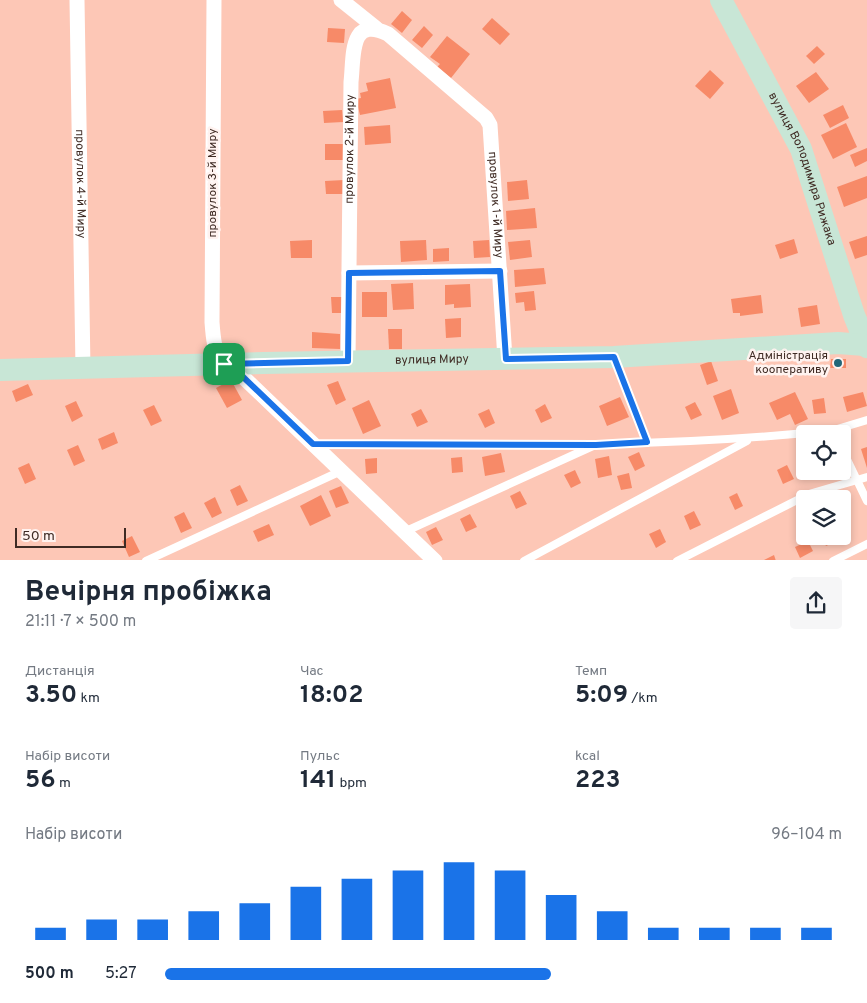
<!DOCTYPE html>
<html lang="uk">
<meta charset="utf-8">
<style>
body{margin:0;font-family:Overpass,sans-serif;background:#f6f6f7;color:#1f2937;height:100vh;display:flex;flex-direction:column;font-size:19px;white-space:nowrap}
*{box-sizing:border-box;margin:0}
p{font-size:16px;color:#747a83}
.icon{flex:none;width:28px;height:28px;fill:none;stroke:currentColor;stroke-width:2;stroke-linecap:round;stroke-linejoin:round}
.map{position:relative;height:560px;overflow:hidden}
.details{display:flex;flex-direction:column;background:#fff;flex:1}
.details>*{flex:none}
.fabs{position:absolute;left:796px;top:425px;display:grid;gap:10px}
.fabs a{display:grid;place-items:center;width:55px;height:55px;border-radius:5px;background:#fff;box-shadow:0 2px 8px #0003;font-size:25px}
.scale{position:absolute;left:15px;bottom:12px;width:111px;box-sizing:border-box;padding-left:5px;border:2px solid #3f2b24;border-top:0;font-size:14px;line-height:18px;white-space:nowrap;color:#3f2b24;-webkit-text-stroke:4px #fff3f0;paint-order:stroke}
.pin{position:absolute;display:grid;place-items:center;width:42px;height:42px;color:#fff;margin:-21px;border-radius:10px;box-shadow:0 2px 8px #0006}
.round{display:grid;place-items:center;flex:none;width:52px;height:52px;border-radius:5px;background:#f6f6f7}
.head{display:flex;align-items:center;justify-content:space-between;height:85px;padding:0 25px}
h1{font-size:28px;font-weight:700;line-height:38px}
.stats{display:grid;grid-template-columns:repeat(3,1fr);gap:8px;height:85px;padding:5px 25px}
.stats div{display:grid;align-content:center}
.stats b{font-size:25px;font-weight:700}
.stats small{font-size:14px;font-weight:400}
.stats p{font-size:14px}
.chart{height:140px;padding:10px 25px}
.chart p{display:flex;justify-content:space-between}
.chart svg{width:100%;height:90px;margin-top:5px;stroke:#1a73e8;stroke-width:6}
ul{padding:0 25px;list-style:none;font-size:16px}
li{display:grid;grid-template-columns:80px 60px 1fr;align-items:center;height:38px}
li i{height:12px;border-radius:6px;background:#1a73e8}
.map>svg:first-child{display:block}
.building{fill:#f78a68}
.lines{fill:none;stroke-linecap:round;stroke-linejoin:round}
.lane{stroke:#fff;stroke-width:8}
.street{stroke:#fff;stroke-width:15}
.secondary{stroke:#c8e6d6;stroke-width:22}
.route-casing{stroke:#fff;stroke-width:10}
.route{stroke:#1a73e8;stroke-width:6}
.poi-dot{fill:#236779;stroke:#fff3f0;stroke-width:2}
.labels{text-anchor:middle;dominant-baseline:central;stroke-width:5;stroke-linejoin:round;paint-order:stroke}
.street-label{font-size:12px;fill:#3f2b24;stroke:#fff3f0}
.poi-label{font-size:12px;fill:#3f2b24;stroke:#fff3f0;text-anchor:end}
</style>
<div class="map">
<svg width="867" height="561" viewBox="0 0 867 561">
<rect width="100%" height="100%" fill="#fdc7b6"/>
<g class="building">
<path d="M402,11L412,20L402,33L391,24Z"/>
<path d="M492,18L510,34L500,45L482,29Z"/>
<path d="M424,26L433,35L422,48L412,40Z"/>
<path d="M328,28L345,29L344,43L327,42Z"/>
<path d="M447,36L470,54L451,78L437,67L440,64L430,57Z"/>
<path d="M817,46L825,54L814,64L806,56Z"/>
<path d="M710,70L724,83L710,99L695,86Z"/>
<path d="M816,72L829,89L809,103L796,86Z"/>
<path d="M390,78L396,108L360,115L356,99L361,98L360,93L368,91L366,83Z"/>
<path d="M843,105L849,118L830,128L823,115Z"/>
<path d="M342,110L343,122L324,123L323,111Z"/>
<path d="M846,123L857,147L833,159L821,135Z"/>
<path d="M390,125L391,143L365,145L364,127Z"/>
<path d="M325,144H344L345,160H325Z"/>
<path d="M867,148V161L855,167L850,155Z"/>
<path d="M867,176V198L844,207L837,187Z"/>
<path d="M344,180V194H326L325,181Z"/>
<path d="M527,180L529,199L508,201L507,182Z"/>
<path d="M535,208L537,228L507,230L506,211Z"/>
<path d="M867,236V255L855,259L849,242Z"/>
<path d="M794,239L798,253L780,259L775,245Z"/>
<path d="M312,240V258H291L290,241Z"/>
<path d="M426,240L427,260L401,262L400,241Z"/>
<path d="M489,240L490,257L474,258L473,241Z"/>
<path d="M530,240L532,257L510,260L508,242Z"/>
<path d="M449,248V261L433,262V249Z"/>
<path d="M544,268L546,284L515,287L514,270Z"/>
<path d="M413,283L414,309L393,310L391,284Z"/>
<path d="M470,284L471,307L454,308V304L445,305V285Z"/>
<path d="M534,291L536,310L525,311L524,302L516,303L515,293Z"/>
<rect x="362" y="292" width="25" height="25"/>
<path d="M761,295L763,313L740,316V313H733L731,299Z"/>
<path d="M331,297H343V313H332Z"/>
<path d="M817,305L820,324L801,327L798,308Z"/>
<path d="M461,318V337L446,338L445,319Z"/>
<path d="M388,329H402V349H389Z"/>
<path d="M312,332L340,334V349L312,348Z"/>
<path d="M831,359H846V368H830Z"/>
<path d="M711,361L718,381L707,385L700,365Z"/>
<path d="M231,380L242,400L227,408L216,388Z"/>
<path d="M338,381L346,400L336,405L327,385Z"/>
<path d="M28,384L33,395L16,402L12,391Z"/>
<path d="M731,389L739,413L722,420L713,396Z"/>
<path d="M795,392L808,419L795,425L790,414L777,420L769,403Z"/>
<path d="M863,392L867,406L847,412L843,397Z"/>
<path d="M620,397L629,417L607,426L599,406Z"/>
<path d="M824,398L826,413L814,414L812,400Z"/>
<path d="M369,400L381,426L363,434L352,408Z"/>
<path d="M76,401L83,416L72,422L65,406Z"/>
<path d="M695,402L702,415L691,420L685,407Z"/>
<path d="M545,404L552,418L541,423L535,410Z"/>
<path d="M154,405L162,421L151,426L143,410Z"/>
<path d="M421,409L428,422L417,427L411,414Z"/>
<path d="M489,409L495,423L485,428L478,414Z"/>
<path d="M114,432L118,443L102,450L98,439Z"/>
<path d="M78,445L85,461L74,466L67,450Z"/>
<path d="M867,447V468L861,449Z"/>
<path d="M639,452L645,466L635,471L628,457Z"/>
<path d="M501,453L505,472L485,476L482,457Z"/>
<path d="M609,456L612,475L598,478L595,459Z"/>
<path d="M462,457L463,472L452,473L451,458Z"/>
<path d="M377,458V473L366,474L365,459Z"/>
<path d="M29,463L36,479L25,484L18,468Z"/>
<path d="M787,465L794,479L783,484L777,470Z"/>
<path d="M575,470L581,483L571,488L564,475Z"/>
<path d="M629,473L632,488L621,490L617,476Z"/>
<path d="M240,485L248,501L237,506L230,490Z"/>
<path d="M341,486L349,503L336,508L329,491Z"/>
<path d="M520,491L527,504L516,509L510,496Z"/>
<path d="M737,493L743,506L735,510L729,497Z"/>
<path d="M321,495L331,516L310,526L300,506Z"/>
<path d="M215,497L222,513L212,518L204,503Z"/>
<path d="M694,511L701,525L690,530L684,516Z"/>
<path d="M184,512L192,528L181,533L174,517Z"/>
<path d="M470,514L477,527L466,532L460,519Z"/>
<path d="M269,524L274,535L258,542L253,531Z"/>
<path d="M436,527L443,540L432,545L426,532Z"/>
<path d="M660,529L666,542L656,548L649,534Z"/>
<path d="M132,536L140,552L129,557L122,541Z"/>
<path d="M821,536H837L839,540L826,546Z"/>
<path d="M808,541L813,551L800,558L795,547Z"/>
<path d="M774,555L776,561H762Z"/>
</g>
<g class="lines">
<g class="lane">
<path d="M615,359L647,442"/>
<path d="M834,430L867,420"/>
<path d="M315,444C488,445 662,449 834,430L835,434"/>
<path d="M842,449L867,501"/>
<path d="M404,532L593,446"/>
<path d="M146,561L341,471"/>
<path d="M524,561L747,441"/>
<path d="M677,561L809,494L867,477"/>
<path d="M833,561L867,544"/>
</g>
<g class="street">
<path id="s1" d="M77,0L83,368"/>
<path d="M214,0L212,322C213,336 214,352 223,363C226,367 235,370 240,374L435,561"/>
<path d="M341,0L376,28"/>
<path d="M349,273L500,271"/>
<path id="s2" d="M348,361L351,82C354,56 349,15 388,34L486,118L490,125L505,359"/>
</g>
<g class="secondary">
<path id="s3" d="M721,0L801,149L854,315L867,347"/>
<path id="s4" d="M0,370L264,363L614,357L838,343L865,345"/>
</g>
</g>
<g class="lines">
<g class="route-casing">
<path id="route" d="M500,271L506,359L614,357L647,442L596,445L313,444L240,374L224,364L348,361L349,273Z"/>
</g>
<use href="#route" class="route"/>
</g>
<circle class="poi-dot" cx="838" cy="363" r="5"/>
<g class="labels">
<g class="street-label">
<text stroke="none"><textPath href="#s2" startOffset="212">провулок 2-й Миру</textPath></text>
<text stroke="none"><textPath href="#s3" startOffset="188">вулиця Володимира Рижака</textPath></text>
<text transform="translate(213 183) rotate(-90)">провулок 3-й Миру</text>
<text stroke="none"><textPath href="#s1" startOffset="184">провулок 4-й Миру</textPath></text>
<text stroke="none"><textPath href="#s2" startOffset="576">провулок 1-й Миру</textPath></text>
<text stroke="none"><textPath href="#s4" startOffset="432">вулиця Миру</textPath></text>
</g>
<g class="poi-label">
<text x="828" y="356">Адміністрація<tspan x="828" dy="14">кооперативу</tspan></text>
</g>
</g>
</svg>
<div class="fabs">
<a><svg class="icon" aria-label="locate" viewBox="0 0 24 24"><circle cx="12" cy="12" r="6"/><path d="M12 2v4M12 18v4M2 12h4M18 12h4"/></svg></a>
<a><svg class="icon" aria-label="layers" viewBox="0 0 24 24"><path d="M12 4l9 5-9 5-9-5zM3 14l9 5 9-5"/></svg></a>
</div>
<div class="scale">50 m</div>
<div class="pin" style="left:224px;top:364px;background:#1e9e55"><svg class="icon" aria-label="arrive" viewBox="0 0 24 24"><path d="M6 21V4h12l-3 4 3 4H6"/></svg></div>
</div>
<section class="details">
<div class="head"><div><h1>Вечірня пробіжка</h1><p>21:11 · 7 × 500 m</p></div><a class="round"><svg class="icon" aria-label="share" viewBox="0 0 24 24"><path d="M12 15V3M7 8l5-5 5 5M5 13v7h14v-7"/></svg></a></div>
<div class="stats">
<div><p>Дистанція</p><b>3.50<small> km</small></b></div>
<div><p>Час</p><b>18:02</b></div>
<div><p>Темп</p><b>5:09<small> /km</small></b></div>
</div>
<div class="stats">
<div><p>Набір висоти</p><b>56<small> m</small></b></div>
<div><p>Пульс</p><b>141<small> bpm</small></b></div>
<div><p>kcal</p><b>223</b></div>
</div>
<div class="chart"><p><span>Набір висоти</span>96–104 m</p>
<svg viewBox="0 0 160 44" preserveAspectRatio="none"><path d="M5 44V38M15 44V34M25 44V34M35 44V30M45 44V26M55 44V18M65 44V14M75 44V10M85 44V6M95 44V10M105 44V22M115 44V30M125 44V38M135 44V38M145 44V38M155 44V38"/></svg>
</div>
<ul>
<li><b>500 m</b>5:27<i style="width:57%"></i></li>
</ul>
</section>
